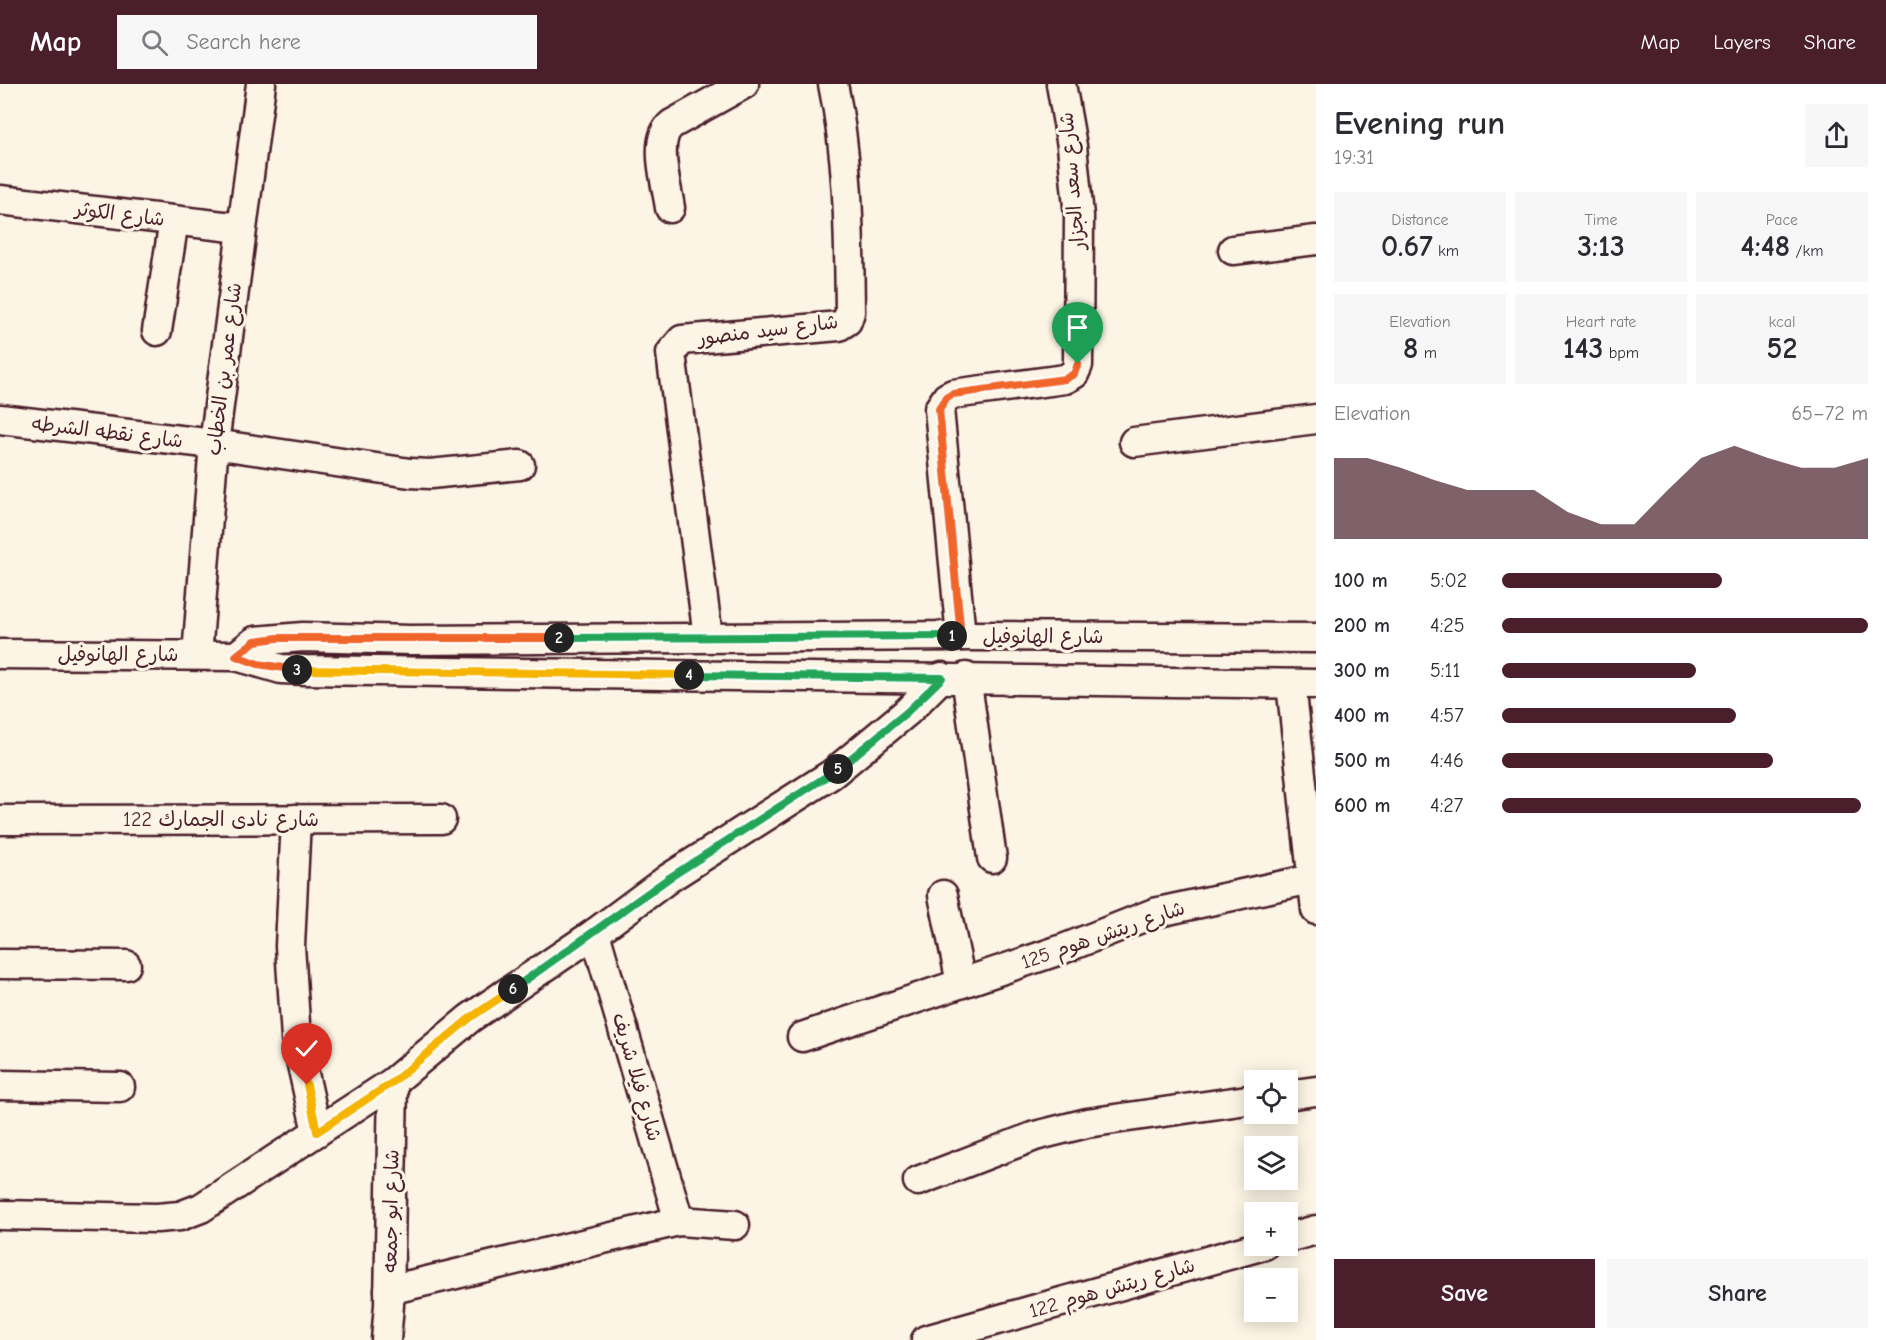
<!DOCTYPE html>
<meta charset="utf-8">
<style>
body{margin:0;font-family:"Comic Neue","Playpen Sans Arabic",sans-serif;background:#f7f7f7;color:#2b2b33;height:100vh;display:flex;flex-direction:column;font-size:22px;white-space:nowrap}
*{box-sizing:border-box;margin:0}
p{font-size:20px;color:#7c7c81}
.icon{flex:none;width:33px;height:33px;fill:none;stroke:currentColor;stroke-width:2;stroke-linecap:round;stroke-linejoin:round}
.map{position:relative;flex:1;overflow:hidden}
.details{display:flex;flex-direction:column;background:#fff;width:570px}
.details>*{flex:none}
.controls{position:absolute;left:1244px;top:986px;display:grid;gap:12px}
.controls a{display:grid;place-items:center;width:54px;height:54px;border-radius:0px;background:#fff;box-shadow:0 3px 15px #0003;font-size:30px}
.pin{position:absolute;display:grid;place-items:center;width:51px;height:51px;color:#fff;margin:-62px -26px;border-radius:50% 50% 50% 0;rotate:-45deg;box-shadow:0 0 6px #0007}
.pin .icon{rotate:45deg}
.km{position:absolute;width:30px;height:30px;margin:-15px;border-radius:50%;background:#222;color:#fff;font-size:16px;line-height:30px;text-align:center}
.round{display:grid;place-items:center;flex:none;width:63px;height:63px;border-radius:0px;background:#f7f7f7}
.overview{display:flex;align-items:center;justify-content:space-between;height:102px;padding:0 18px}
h1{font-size:33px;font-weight:700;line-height:45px}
.metrics{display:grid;grid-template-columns:repeat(3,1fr);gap:9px;height:102px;padding:6px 18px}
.metrics div{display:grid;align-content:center;border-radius:0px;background:#f7f7f7;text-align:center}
.metrics b{font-size:30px;font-weight:700}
.metrics small{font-size:16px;font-weight:400}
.metrics p{font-size:16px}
.chart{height:168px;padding:12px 18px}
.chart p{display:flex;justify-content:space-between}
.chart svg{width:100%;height:108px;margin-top:6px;fill:#4a1f2b;opacity:.7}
.action{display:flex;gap:12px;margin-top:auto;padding:12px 18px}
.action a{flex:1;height:69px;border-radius:0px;background:#4a1f2b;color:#fff;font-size:24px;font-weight:700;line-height:69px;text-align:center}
.action a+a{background:#f7f7f7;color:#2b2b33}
ul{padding:0 18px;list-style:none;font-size:20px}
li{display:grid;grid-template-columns:96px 72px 1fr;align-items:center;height:45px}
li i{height:15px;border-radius:8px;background:#4a1f2b}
header{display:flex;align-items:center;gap:36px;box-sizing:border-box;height:84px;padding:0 30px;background:#4a1f2b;color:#fff}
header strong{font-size:28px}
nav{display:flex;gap:33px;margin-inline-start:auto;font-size:21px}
.search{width:420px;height:54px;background:#f7f7f7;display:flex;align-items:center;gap:15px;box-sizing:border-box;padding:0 21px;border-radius:0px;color:#7c7c81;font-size:22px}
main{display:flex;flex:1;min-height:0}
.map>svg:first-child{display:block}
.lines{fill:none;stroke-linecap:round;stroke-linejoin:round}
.minor-casing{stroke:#4a1f2b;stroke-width:33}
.minor{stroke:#fcf5e5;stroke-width:28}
.split-1-casing{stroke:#fff;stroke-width:12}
.split-2-casing{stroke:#fff;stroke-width:12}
.split-3-casing{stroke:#fff;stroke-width:12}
.split-4-casing{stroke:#fff;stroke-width:12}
.split-5-casing{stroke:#fff;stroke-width:12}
.split-6-casing{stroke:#fff;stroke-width:12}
.split-7-casing{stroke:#fff;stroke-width:12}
.split-1{stroke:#f0652b;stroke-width:8}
.split-2{stroke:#22a559;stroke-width:8}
.split-3{stroke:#f0652b;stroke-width:8}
.split-4{stroke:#f5b400;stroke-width:8}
.split-5{stroke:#22a559;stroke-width:8}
.split-6{stroke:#22a559;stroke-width:8}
.split-7{stroke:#f5b400;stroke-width:8}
.labels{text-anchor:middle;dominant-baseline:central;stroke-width:6;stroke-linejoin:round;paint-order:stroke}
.street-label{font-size:20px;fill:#4a1f2b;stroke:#fcf5e5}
</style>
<header>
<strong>Map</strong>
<div class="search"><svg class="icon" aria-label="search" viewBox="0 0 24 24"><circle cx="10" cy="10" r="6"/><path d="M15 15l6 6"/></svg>Search here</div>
<nav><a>Map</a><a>Layers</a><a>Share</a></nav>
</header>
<main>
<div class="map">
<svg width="1316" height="1256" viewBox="0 0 1316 1256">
<rect width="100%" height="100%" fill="#fcf5e5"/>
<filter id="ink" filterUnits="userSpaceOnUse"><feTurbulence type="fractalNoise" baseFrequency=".0167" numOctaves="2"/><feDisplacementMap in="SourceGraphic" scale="12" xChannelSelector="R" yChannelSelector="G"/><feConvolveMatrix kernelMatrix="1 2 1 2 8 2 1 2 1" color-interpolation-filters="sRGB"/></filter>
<g filter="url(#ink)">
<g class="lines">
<g class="minor-casing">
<g id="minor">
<path d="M0,116L241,144"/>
<path d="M670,124C667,101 652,55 672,40L744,0"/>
<path d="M1233,166L1316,156"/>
<path d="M157,247L174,136"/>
<path d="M0,335L214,360L410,389L430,390L520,381"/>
<path d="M1134,358L1316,335"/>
<path d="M961,552L939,325L947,313L953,310L1065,295L1074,290L1078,281L1079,132L1072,62L1061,0"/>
<path d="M708,553L671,269L682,256L839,242L847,237L850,228C849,151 849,75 833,0"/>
<path d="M0,570L236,572L281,585L305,586L1316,600"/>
<path d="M197,571L214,360L261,0"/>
<path d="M236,572L255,557L303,553L410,556L961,552L1316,554"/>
<path d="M966,593L992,774"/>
<path d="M1291,600L1316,826"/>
<path d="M296,735L290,862L296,954L317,1048"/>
<path d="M0,736L441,735"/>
<path d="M943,811L961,899"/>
<path d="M595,849L679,1137"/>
<path d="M0,880L126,881"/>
<path d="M802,953L1063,865L1154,829L1316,794"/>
<path d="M0,1001L120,1003"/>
<path d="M1287,1011L1316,1007"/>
<path d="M918,1097L1035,1052L1087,1039L1254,1015"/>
<path d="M0,1131L157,1134L180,1132L201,1124L393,998L470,934L595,849L669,794L832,690L907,628L942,593"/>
<path d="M1287,1154L1316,1146"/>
<path d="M389,1206L679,1137L735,1141"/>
<path d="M386,1256L389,1221L393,998"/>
<path d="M926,1256L1264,1161"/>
</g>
</g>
<use href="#minor" class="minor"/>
</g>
</g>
<g class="lines" filter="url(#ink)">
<g class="split-1-casing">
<path id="split-1" d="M952,552H961L939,325L947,313L953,310L1065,295L1074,290L1078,280"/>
</g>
<g class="split-2-casing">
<path id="split-2" d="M559,554L952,552"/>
</g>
<g class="split-3-casing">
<path id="split-3" d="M297,586L258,580L236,572L255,557L277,554H559"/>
</g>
<g class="split-4-casing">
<path id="split-4" d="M297,586L689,591"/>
</g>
<g class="split-5-casing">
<path id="split-5" d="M689,591L942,594L907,628L838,685"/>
</g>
<g class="split-6-casing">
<path id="split-6" d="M513,905L669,794L838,685"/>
</g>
<g class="split-7-casing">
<path id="split-7" d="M307,1001L317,1048L393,998L470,934L513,905"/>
</g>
<use href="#split-1" class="split-1"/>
<use href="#split-2" class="split-2"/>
<use href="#split-3" class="split-3"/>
<use href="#split-4" class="split-4"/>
<use href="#split-5" class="split-5"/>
<use href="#split-6" class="split-6"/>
<use href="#split-7" class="split-7"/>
</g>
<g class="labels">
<g class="street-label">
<text transform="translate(1072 97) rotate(-95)">شارع سعد الجزار</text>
<text transform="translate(120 130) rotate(7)">شارع الكوثر</text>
<text transform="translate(768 246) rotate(-7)">شارع سيد منصور</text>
<text transform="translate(224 285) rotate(-83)">شارع عمر بن الخطاب</text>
<text transform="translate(107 348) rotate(7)">شارع نقطه الشرطه</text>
<text x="1043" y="552">شارع الهانوفيل</text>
<text x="118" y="570">شارع الهانوفيل</text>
<text x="221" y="735">شارع نادى الجمارك 122</text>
<text transform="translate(1103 851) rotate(-19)">شارع ريتش هوم 125</text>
<text transform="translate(637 993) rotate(74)">شارع فيلا شريف</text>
<text transform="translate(391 1127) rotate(-89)">شارع ابو جمعه</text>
<text transform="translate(1112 1204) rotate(-16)">شارع ريتش هوم 122</text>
</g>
</g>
</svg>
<div class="controls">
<a><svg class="icon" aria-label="locate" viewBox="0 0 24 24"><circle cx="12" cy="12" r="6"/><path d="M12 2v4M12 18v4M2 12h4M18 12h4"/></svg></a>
<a><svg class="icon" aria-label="layers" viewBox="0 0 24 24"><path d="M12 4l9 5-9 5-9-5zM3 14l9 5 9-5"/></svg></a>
<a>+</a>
<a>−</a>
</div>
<div class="pin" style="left:1078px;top:280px;background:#1e9e55"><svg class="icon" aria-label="arrive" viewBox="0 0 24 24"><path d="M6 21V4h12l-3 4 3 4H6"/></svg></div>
<div class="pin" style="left:307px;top:1001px;background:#d93025"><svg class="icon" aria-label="check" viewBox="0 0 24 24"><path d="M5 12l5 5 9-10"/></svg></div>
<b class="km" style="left:952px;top:552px">1</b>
<b class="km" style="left:559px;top:554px">2</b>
<b class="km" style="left:297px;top:586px">3</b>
<b class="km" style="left:689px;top:591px">4</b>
<b class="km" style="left:838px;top:685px">5</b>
<b class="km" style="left:513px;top:905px">6</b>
</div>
<section class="details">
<div class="overview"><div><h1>Evening run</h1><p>19:31</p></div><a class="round"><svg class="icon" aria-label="share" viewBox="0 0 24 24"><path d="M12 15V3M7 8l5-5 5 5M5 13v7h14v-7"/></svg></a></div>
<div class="metrics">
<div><p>Distance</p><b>0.67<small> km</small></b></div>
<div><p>Time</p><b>3:13</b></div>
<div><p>Pace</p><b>4:48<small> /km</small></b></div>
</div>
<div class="metrics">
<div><p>Elevation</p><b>8<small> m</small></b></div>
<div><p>Heart rate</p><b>143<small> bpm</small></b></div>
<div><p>kcal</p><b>52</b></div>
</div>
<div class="chart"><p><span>Elevation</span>65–72 m</p>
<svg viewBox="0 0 160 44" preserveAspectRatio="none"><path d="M0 44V11L10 11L20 15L30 20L40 24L50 24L60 24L70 33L80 38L90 38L100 24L110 11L120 6L130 11L140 15L150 15L160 11V44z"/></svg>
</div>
<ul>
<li><b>100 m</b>5:02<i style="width:60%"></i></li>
<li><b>200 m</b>4:25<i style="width:100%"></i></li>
<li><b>300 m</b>5:11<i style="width:53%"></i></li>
<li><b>400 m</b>4:57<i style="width:64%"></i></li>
<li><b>500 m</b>4:46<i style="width:74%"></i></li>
<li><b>600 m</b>4:27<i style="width:98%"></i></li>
</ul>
<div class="action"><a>Save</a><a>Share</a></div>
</section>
</main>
